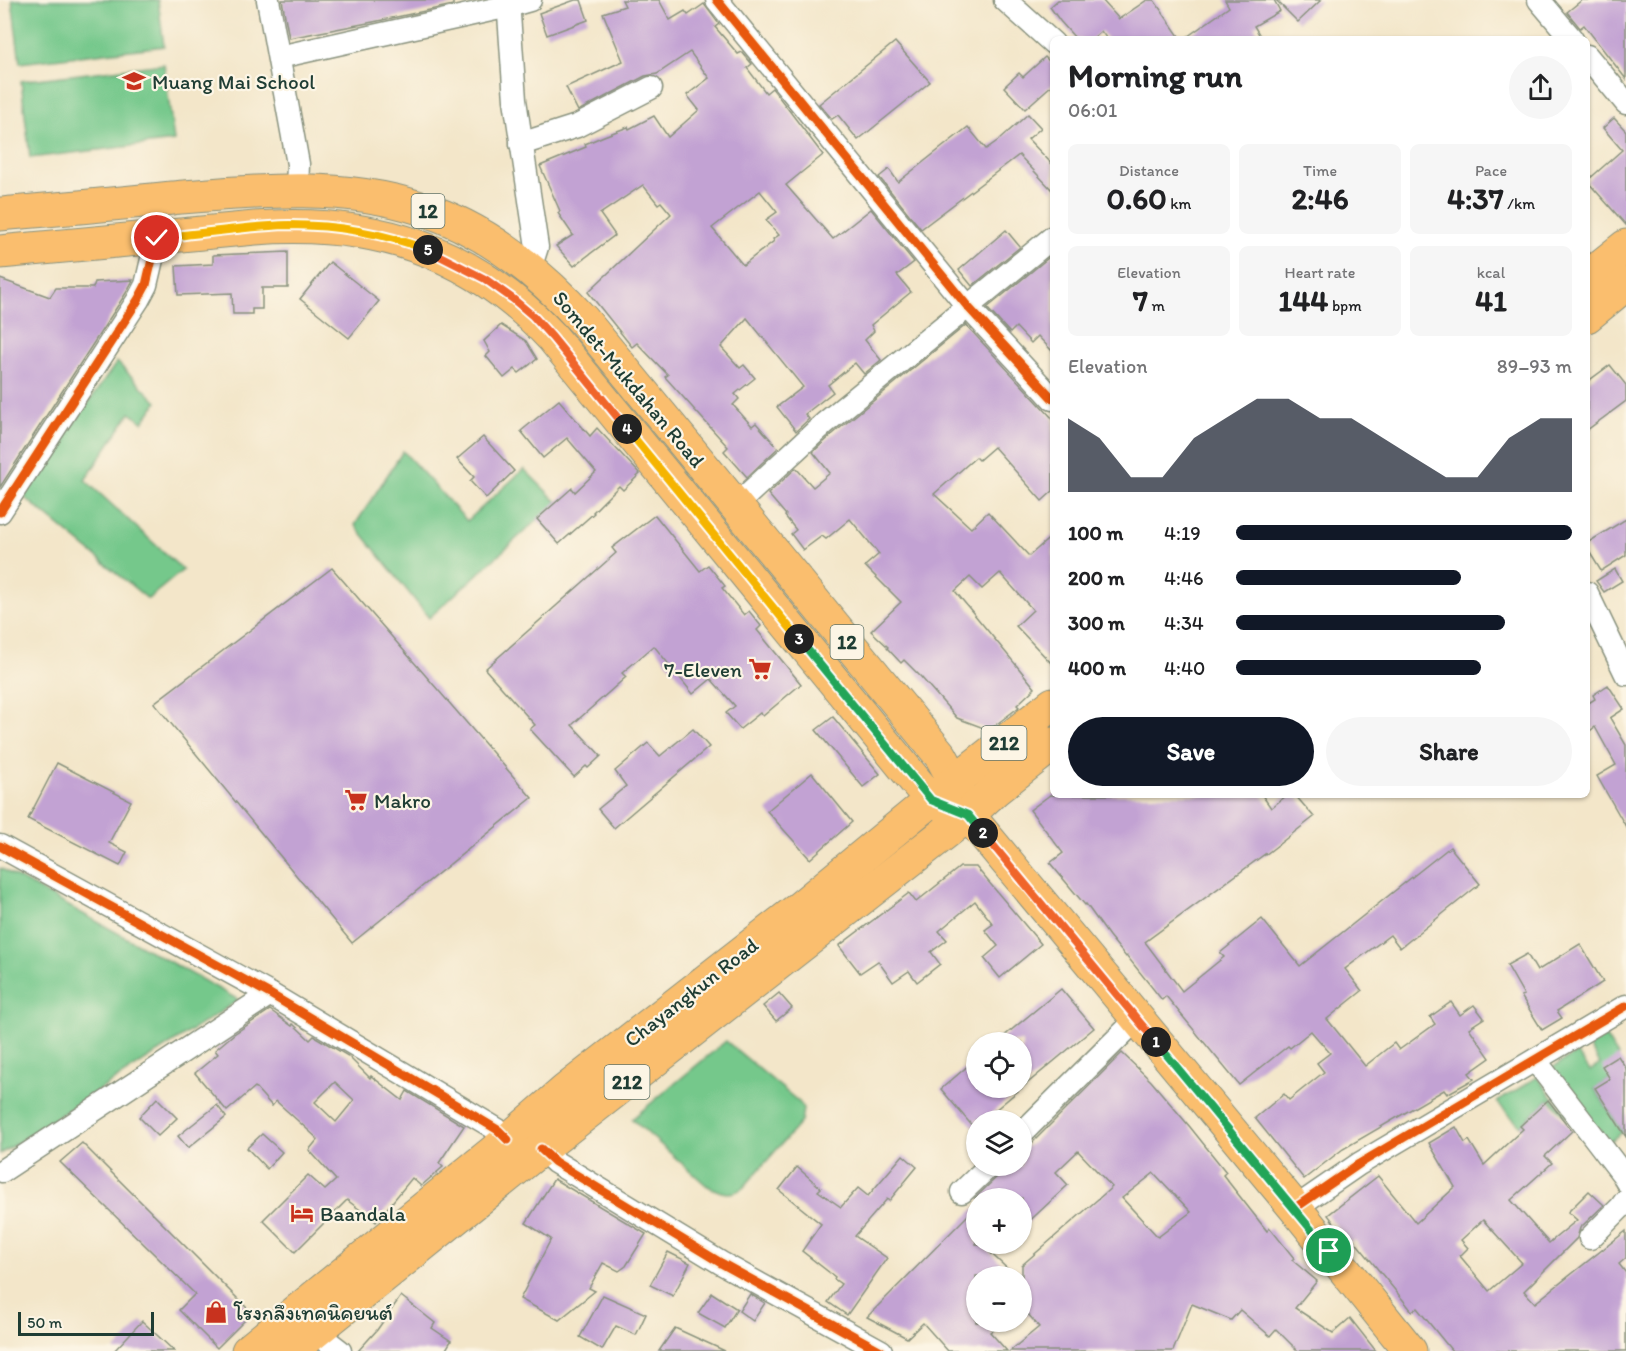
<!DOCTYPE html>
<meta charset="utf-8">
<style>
body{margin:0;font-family:Itim,"Playpen Sans Thai",sans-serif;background:#f6f6f6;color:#202124;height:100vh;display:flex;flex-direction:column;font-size:22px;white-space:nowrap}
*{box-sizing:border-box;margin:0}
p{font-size:20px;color:#757577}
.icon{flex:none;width:33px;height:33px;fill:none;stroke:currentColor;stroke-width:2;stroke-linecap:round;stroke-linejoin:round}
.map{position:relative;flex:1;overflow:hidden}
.drawer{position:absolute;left:1050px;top:36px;width:540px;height:762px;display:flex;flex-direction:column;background:#fff;border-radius:9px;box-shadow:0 2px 4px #0004}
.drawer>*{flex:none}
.tools{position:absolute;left:966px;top:1032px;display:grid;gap:12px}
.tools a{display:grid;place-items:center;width:66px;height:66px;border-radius:50%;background:#fff;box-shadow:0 2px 4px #0004;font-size:30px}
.scale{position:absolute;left:18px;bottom:15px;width:136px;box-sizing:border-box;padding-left:6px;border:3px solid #1f3d34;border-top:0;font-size:16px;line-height:21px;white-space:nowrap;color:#1f3d34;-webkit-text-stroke:4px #fcf5e5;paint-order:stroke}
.pin{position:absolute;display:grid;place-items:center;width:51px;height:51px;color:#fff;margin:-26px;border:3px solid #fff;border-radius:50%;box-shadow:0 2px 6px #0007}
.km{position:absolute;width:30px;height:30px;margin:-15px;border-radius:50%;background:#222;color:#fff;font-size:16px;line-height:30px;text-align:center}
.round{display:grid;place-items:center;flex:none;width:63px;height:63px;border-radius:32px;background:#f6f6f6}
.head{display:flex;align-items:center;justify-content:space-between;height:102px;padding:0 18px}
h1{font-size:33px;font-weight:700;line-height:45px}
.stats{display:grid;grid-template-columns:repeat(3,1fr);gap:9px;height:102px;padding:6px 18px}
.stats div{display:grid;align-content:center;border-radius:9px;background:#f6f6f6;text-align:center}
.stats b{font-size:30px;font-weight:700}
.stats small{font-size:16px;font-weight:400}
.stats p{font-size:16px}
.chart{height:168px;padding:12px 18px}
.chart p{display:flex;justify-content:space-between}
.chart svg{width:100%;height:108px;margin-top:6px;fill:#111827;opacity:.7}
.action{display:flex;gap:12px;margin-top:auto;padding:12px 18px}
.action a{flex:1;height:69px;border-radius:36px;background:#111827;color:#fff;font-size:24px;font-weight:700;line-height:69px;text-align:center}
.action a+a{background:#f6f6f6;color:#202124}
ul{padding:0 18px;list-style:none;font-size:20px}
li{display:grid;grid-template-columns:96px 72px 1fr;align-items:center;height:45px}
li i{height:15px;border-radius:8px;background:#111827}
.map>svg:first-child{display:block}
.green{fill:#75c88b;stroke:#4a8260;stroke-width:1.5}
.building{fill:#c2a2d3;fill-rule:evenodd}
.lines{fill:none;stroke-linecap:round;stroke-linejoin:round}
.street-casing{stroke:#89927e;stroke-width:25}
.primary-casing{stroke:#89927e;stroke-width:35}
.street{stroke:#fff;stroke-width:22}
.primary{stroke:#fabe6e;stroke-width:33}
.cycleway-casing{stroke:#fcf5e5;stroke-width:13}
.cycleway{stroke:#e8590c;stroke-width:9}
.split-1-casing{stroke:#fff;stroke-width:12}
.split-2-casing{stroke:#fff;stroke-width:12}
.split-3-casing{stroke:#fff;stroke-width:12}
.split-4-casing{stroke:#fff;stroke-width:12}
.split-5-casing{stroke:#fff;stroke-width:12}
.split-6-casing{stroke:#fff;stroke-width:12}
.split-1{stroke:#22a559;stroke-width:8}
.split-2{stroke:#f0652b;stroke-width:8}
.split-3{stroke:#22a559;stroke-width:8}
.split-4{stroke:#f5b400;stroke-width:8}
.split-5{stroke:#f0652b;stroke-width:8}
.split-6{stroke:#f5b400;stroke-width:8}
.labels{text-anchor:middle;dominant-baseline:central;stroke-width:4.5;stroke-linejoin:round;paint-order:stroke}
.shield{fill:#fcf5e5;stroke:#617469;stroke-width:1.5}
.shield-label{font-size:20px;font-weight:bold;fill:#1f3d34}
.poi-label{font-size:21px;fill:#1f3d34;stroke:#fcf5e5;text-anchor:start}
.street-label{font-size:21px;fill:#1f3d34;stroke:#fcf5e5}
</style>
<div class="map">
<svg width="1626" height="1351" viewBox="0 0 1626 1351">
<rect width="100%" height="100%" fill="#fcf5e5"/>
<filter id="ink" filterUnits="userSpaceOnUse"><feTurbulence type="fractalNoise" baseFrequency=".0167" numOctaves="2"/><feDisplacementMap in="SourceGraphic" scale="12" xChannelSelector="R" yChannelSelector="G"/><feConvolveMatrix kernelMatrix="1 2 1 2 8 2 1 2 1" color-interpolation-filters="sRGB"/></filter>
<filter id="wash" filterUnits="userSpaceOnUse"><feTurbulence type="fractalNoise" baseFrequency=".008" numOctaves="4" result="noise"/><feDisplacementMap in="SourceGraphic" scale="24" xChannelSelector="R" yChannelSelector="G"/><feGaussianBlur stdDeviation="1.35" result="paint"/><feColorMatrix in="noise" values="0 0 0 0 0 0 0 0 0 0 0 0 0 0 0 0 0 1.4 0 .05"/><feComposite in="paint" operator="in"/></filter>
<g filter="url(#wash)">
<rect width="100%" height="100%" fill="#f3e6c9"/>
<g class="green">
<path d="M12,0H158L164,46L20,63Z"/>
<path d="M164,64L174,141L30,158L21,81Z"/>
<path d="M117,362L157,402L143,422L130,413L85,480L183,570L148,599L23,496Z"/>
<path d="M403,451L467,521L524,469L557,502L429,618L355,525Z"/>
<path d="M0,868L239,1000L0,1154Z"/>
<path d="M1605,1036L1618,1056L1610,1079L1595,1089L1623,1132L1607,1143L1550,1069L1577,1053L1590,1071L1600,1064L1589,1046Z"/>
<path d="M726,1041L800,1103L803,1109L801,1122L743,1188C730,1197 719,1192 706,1185L632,1119Z"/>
<path d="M1537,1077L1576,1127L1549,1099L1520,1126L1497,1102Z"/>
</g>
<g id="blocks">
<g class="building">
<path d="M282,0H453V5L373,22L289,38Z"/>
<path d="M575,0H581L588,20L547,35L539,13Z"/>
<path d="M622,0H659L670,20L685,11L688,15L704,4L719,24L715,27L738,54L742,52L752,64L747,68L766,93L772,88L823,155L786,185L833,239L871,209L914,262L897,275L911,292L871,325L874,331L865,340L881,360L864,374L855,363L828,385L833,392L805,414L809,419L796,431L777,407L803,387L747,318L721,347L740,368L744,365L755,378L735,394L739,399L733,405L752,426L756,423L778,448L747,477L724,451L728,447L665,377L668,375L637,343L632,347L588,292L671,214L661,202L658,204L643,185L600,214L615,235L574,266L556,246L573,235L558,213L560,211L540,166L586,147L585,144L604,136L628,127L629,129L654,116L668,137L699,110L687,95L709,78L690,52L657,74L645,76L578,111L566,87L623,61L603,13L625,6ZM760,191L777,212L766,220L779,235L773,239L774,241L743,265L712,228Z"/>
<path d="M1058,0H1102L1119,19L1147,0H1154L1181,39H1107L1101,31L1092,39H1076L1060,21L1050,7Z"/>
<path d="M1225,0H1274L1280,11L1254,26L1262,39H1184L1229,7Z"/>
<path d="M1276,0H1321L1298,22Z"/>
<path d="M1582,0H1626V79L1584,25L1580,28L1567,12Z"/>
<path d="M895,42L930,82L858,140L838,115L832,119L819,104Z"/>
<path d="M1045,57L1053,65V84L1025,109L1004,87L1019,73L1023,77Z"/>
<path d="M1028,114L1041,128L1028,139L1053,165V191L1019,155L921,229L879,177L889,169L898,182L968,127L986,149L1000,139Z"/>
<path d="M1614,118L1626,131V225L1587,181L1622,150L1603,128Z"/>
<path d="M1006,230L1020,247L972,286L959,270Z"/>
<path d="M288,252V288H262V309H252V314H233L232,293L178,295L176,266L213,264V255Z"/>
<path d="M1053,254V352L1038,336L1031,343L1016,327L1010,333L987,308Z"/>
<path d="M330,262L379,301L349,338L300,299Z"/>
<path d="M0,279L50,297L56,288H93L95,282L133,280L126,293L0,487Z"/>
<path d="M501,325L526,341L537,359L519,373L515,369L504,378L486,356L490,352L484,341Z"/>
<path d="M966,325L1053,419V491L1042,501L994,447L979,460L976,457L934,494L971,528L988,512L1029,556L1053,535V665L1016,626L1033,610L1000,573L982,589L970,577L955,591L1035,688L1017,705L1019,707L989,730L957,718L921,677L904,660L901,663L887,648L888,647L871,631L901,602L865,566L879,554L850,519L826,539L822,536L803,550L791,534L796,530L785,516L786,515L768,494L796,468L813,487L830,473L813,452L834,433Z"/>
<path d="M1610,365L1626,385V401L1587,430V382Z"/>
<path d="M559,400L590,436L597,428L640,474L623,490L619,486L593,512L594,513L559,544L537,519L572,488L575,492L596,472L567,438L543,458L521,431Z"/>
<path d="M483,437L514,471L486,498L470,481L474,477L457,459Z"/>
<path d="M655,515L700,571L708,565L725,586L722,588L744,615L749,611L761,626L757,630L801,684L763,716L760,713L740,729L726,713L735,706L711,679L693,694L654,646L622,673L626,677L572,725L601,756L588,768L586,766L574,777L530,729L535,725L485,669L616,553L612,548Z"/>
<path d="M1626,519V555L1601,571L1587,548V543Z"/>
<path d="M332,568L532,798L352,943L154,703Z"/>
<path d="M1615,569L1622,581L1604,592L1596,581Z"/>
<path d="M1608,685L1624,709L1610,718L1626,745V827L1597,776L1616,765L1595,727L1587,733V704L1595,699L1593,695Z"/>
<path d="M833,717L880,774L863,787L816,730Z"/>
<path d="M693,729L709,747L614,828L598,809L626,786L615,771L648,743L660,756Z"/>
<path d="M57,763L131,801L109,843L127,852L120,866L28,819Z"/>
<path d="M812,773L852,822L810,859L767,811Z"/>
<path d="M1050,795H1262L1271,808L1287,795H1295L1314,817L1265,855V854L1145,942L1182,991L1224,957L1220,953L1262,919L1300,966L1450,847L1480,884L1400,948L1390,935L1345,969L1362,991L1327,1019L1365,1066L1394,1043L1399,1050L1435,1024L1430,1017L1451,1002L1460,1015L1474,1005L1484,1018L1469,1028L1490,1058L1469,1073L1474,1079L1447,1094L1444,1090L1343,1149L1304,1179L1255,1118L1284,1094L1289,1100L1324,1072L1317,1063L1330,1053L1311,1031L1290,1048L1288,1046L1239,1085L1166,996L1162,1000L1127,956L1126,957L1109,936L1086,904L1085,905L1050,863L1063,853L1030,810Z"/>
<path d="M960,867H976L1041,944L1000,978L984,958L998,946L985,930L993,924L975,901L939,931L947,940L931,952L940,964L917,982L909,971L893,982L878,961L860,973L839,946L909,893L916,902Z"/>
<path d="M1580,944L1603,982L1557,1011L1562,1018L1542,1030L1521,996L1524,995L1507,965L1527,954L1537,971Z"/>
<path d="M1061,989L1094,1028L983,1120H976V1126L974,1128L941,1089L976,1059V1088H1022V1042H997Z"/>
<path d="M779,993L792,1008L776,1021L763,1006Z"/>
<path d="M270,1010L292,1026L293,1024L310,1040L314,1036L348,1056L370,1078L371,1076L402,1100L407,1091L464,1126L439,1163L443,1167L421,1186L412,1178L376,1222L347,1200L295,1252L263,1220L308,1175L325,1190L336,1180L309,1150L318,1139L276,1101L272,1106L255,1087L227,1111L195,1073L218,1054L215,1050L234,1034ZM335,1082L354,1100L336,1122L315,1102Z"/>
<path d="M1122,1053L1151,1081L1190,1127L1226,1172L1223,1175L1267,1231L1270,1228L1294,1258L1292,1260L1317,1281L1295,1308L1333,1333L1350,1318L1376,1351H1298L1276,1329L1270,1336L1240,1310L1231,1320L1192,1304L1173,1351H1010L1039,1327L1022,1307V1265L1112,1187L1078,1151L1056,1172L1068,1185L1022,1228V1198H975L998,1176L1006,1166H1022V1150L1032,1143ZM1154,1173L1191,1212L1158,1237L1122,1198Z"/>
<path d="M1618,1056L1626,1068V1137L1595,1088L1610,1079L1602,1066Z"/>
<path d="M157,1098L177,1118L158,1136L139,1117Z"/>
<path d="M1548,1100L1572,1131L1545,1156L1552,1163L1511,1200L1549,1243L1577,1220L1568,1212L1589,1191L1604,1205L1580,1228L1577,1238L1524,1291L1535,1303L1626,1231V1258L1619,1264L1626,1273V1351H1452L1417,1308L1412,1311L1354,1240L1350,1243L1328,1215L1378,1176L1416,1223L1455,1187L1429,1143L1456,1127L1465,1143L1469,1140L1484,1165L1523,1129L1520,1126ZM1483,1220L1522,1263L1489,1291L1460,1256L1468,1248L1461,1240Z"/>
<path d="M217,1105L226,1117L188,1148L178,1136Z"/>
<path d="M262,1134L282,1152L267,1169L247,1148Z"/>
<path d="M82,1143L252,1313L217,1348L179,1310L195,1294L60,1162Z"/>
<path d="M903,1155L917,1167L889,1201L887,1199L855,1236L887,1258L847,1315L828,1302L841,1284L834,1279L835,1277L802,1251L821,1224L779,1190L797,1167L821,1188L818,1191L841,1207L858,1188L868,1196Z"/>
<path d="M554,1179L646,1234L626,1266L619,1271L603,1263L589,1288L595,1291L559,1320L520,1299L551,1239L526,1223Z"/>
<path d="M976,1207V1244H981L1015,1276H976V1322H1003L990,1332L1007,1351H948L923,1323L907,1338L867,1317Z"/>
<path d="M668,1252L690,1263L673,1296L650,1285Z"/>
<path d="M712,1293L737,1309L725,1328L698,1313Z"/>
<path d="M750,1294L765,1303L753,1321L739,1311Z"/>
<path d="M603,1295L646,1314L636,1335L616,1326L602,1350L580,1337Z"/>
<path d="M401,1296L435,1323L432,1328L451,1341L445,1351H358L377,1330Z"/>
<path d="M142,1321L174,1351H114Z"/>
<path d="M675,1328L725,1351H659Z"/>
</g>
</g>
</g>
<g filter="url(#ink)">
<use href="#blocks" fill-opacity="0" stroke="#89927e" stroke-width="1.5"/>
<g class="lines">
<g class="street-casing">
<g id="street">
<path d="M268,0L298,164L297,190"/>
<path d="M508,0L515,100L537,247L530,269"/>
<path d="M717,0L968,307L1053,399"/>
<path d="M1005,0L1053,43"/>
<path d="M1539,0L1572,39"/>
<path d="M1587,56L1626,103"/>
<path d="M279,57L509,6L530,0"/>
<path d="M521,144L577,126L651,88"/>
<path d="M735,506L825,423L1053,237"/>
<path d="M0,512L138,300L146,285L157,238"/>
<path d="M1587,593L1626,674"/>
<path d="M0,846L270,994L498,1130L508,1140"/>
<path d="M1535,1060L1624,1176L1626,1181"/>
<path d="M1022,1133L1137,1019"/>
<path d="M541,1149L555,1162L721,1263L881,1351"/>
<path d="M2,1171L270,994"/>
<path d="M962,1192L989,1166"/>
<path d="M1295,1208L1359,1164L1626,1006"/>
<path d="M1590,1238L1621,1207L1626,1200"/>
<path d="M317,1329L327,1341L340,1351"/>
</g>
</g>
<g class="primary-casing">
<g id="primary">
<path d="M0,214C57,209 115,204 172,198C255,191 340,182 420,208C484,228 538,271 583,320L941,756L955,782L968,815L1295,1208L1410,1351"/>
<path d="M0,252L255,228C373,219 470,249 552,337L931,800L968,815"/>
<path d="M1587,277L1626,246"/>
<path d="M1587,316L1626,284"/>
<path d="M248,1351L508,1140L566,1090L797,910L931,800L1053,704"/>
<path d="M291,1351L541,1149L968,815L996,789L1053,744"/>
</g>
</g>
<use href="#street" class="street"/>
<use href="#primary" class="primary"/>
<g class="cycleway-casing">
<g id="cycleway">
<path d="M717,0L968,307L1053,399"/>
<path d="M0,512L138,300L146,285L157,238"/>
<path d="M0,846L270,994L498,1130L508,1140"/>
<path d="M541,1149L555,1162L721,1263L881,1351"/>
<path d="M1295,1208L1359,1164L1626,1006"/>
</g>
</g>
<use href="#cycleway" class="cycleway"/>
</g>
</g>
<g class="lines" filter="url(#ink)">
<g class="split-1-casing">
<path id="split-1" d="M1156,1042L1329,1251"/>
</g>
<g class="split-2-casing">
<path id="split-2" d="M983,833L1156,1042"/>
</g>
<g class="split-3-casing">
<path id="split-3" d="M799,639L931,800L968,815L983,833"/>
</g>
<g class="split-4-casing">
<path id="split-4" d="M627,429L799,639"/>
</g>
<g class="split-5-casing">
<path id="split-5" d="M428,250L485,279L513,299L533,316L552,337L627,429"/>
</g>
<g class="split-6-casing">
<path id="split-6" d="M157,238C201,234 245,226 289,225C338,225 383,233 428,250"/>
</g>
<use href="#split-1" class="split-1"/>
<use href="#split-2" class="split-2"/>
<use href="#split-3" class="split-3"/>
<use href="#split-4" class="split-4"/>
<use href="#split-5" class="split-5"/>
<use href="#split-6" class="split-6"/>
</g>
<defs>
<g id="school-bare" transform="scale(1.8)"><path d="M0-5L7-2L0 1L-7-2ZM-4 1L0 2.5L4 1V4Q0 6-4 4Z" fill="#c8321e" stroke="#fcf5e5" stroke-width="2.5" paint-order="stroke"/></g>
<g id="supermarket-bare" transform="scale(1.8)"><path d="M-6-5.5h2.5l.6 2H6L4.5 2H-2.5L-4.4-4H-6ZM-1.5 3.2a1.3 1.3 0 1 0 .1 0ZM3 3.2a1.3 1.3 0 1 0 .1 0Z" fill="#c8321e" stroke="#fcf5e5" stroke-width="2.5" paint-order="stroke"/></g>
<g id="hotel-bare" transform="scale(1.8)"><path d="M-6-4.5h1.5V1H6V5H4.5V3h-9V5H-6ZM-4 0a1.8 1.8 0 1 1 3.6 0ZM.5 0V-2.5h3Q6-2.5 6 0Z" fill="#c8321e" stroke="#fcf5e5" stroke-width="2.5" paint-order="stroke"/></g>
<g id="shop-bare" transform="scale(1.8)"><path d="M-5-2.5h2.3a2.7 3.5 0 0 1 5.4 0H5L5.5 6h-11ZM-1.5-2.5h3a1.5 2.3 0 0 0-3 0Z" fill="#c8321e" stroke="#fcf5e5" stroke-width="2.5" paint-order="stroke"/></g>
</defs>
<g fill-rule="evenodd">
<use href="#school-bare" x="134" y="81"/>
<use href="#supermarket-bare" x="760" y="669"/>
<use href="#supermarket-bare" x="356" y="800"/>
<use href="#hotel-bare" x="302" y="1213"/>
<use href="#shop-bare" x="216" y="1312"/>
</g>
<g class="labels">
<g class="shield">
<rect x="411.5" y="194" width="33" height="34" rx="4.5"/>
<rect x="830.5" y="625" width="33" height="34" rx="4.5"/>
<rect x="981.5" y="726" width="45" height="34" rx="4.5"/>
<rect x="604.5" y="1065" width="45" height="34" rx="4.5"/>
</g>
<g class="shield-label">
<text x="428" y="211">12</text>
<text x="847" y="642">12</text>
<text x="1004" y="743">212</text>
<text x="627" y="1082">212</text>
</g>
<g class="poi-label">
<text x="152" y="81">Muang Mai School</text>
<text x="742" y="669" text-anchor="end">7-Eleven</text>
<text x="374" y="800">Makro</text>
<text x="320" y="1213">Baandala</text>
<text x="234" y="1312">โรงกลึงเทคนิคยนต์</text>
</g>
<g class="street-label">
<text transform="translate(629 379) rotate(50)">Somdet-Mukdahan Road</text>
<text transform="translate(691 992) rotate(-38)">Chayangkun Road</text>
</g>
</g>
</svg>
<div class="tools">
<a><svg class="icon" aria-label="locate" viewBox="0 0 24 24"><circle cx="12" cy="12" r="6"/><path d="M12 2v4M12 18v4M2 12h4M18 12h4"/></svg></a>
<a><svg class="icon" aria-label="layers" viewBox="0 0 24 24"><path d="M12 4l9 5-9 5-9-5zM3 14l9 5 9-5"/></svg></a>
<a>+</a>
<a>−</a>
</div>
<div class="scale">50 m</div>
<div class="pin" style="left:1329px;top:1251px;background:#1e9e55"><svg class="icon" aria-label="arrive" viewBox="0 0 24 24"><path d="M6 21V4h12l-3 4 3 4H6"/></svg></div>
<div class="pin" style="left:157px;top:238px;background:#d93025"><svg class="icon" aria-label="check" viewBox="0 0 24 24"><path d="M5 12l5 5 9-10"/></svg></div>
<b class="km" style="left:1156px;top:1042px">1</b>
<b class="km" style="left:983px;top:833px">2</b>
<b class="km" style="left:799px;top:639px">3</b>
<b class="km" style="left:627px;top:429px">4</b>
<b class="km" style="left:428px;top:250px">5</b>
<section class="drawer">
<div class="head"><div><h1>Morning run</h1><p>06:01</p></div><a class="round"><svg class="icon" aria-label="share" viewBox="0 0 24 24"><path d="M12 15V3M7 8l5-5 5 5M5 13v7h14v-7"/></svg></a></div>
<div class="stats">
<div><p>Distance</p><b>0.60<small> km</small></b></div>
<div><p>Time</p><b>2:46</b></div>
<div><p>Pace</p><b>4:37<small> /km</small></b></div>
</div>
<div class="stats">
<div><p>Elevation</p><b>7<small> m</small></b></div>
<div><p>Heart rate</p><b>144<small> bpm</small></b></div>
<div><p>kcal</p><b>41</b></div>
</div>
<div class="chart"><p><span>Elevation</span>89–93 m</p>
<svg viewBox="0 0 160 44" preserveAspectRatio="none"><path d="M0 44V14L10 22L20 38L30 38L40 22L50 14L60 6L70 6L80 14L90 14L100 22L110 30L120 38L130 38L140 22L150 14L160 14V44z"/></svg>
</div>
<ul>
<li><b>100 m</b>4:19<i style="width:100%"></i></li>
<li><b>200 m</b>4:46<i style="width:67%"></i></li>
<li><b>300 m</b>4:34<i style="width:80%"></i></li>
<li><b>400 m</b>4:40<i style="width:73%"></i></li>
</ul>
<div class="action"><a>Save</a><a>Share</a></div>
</section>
</div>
